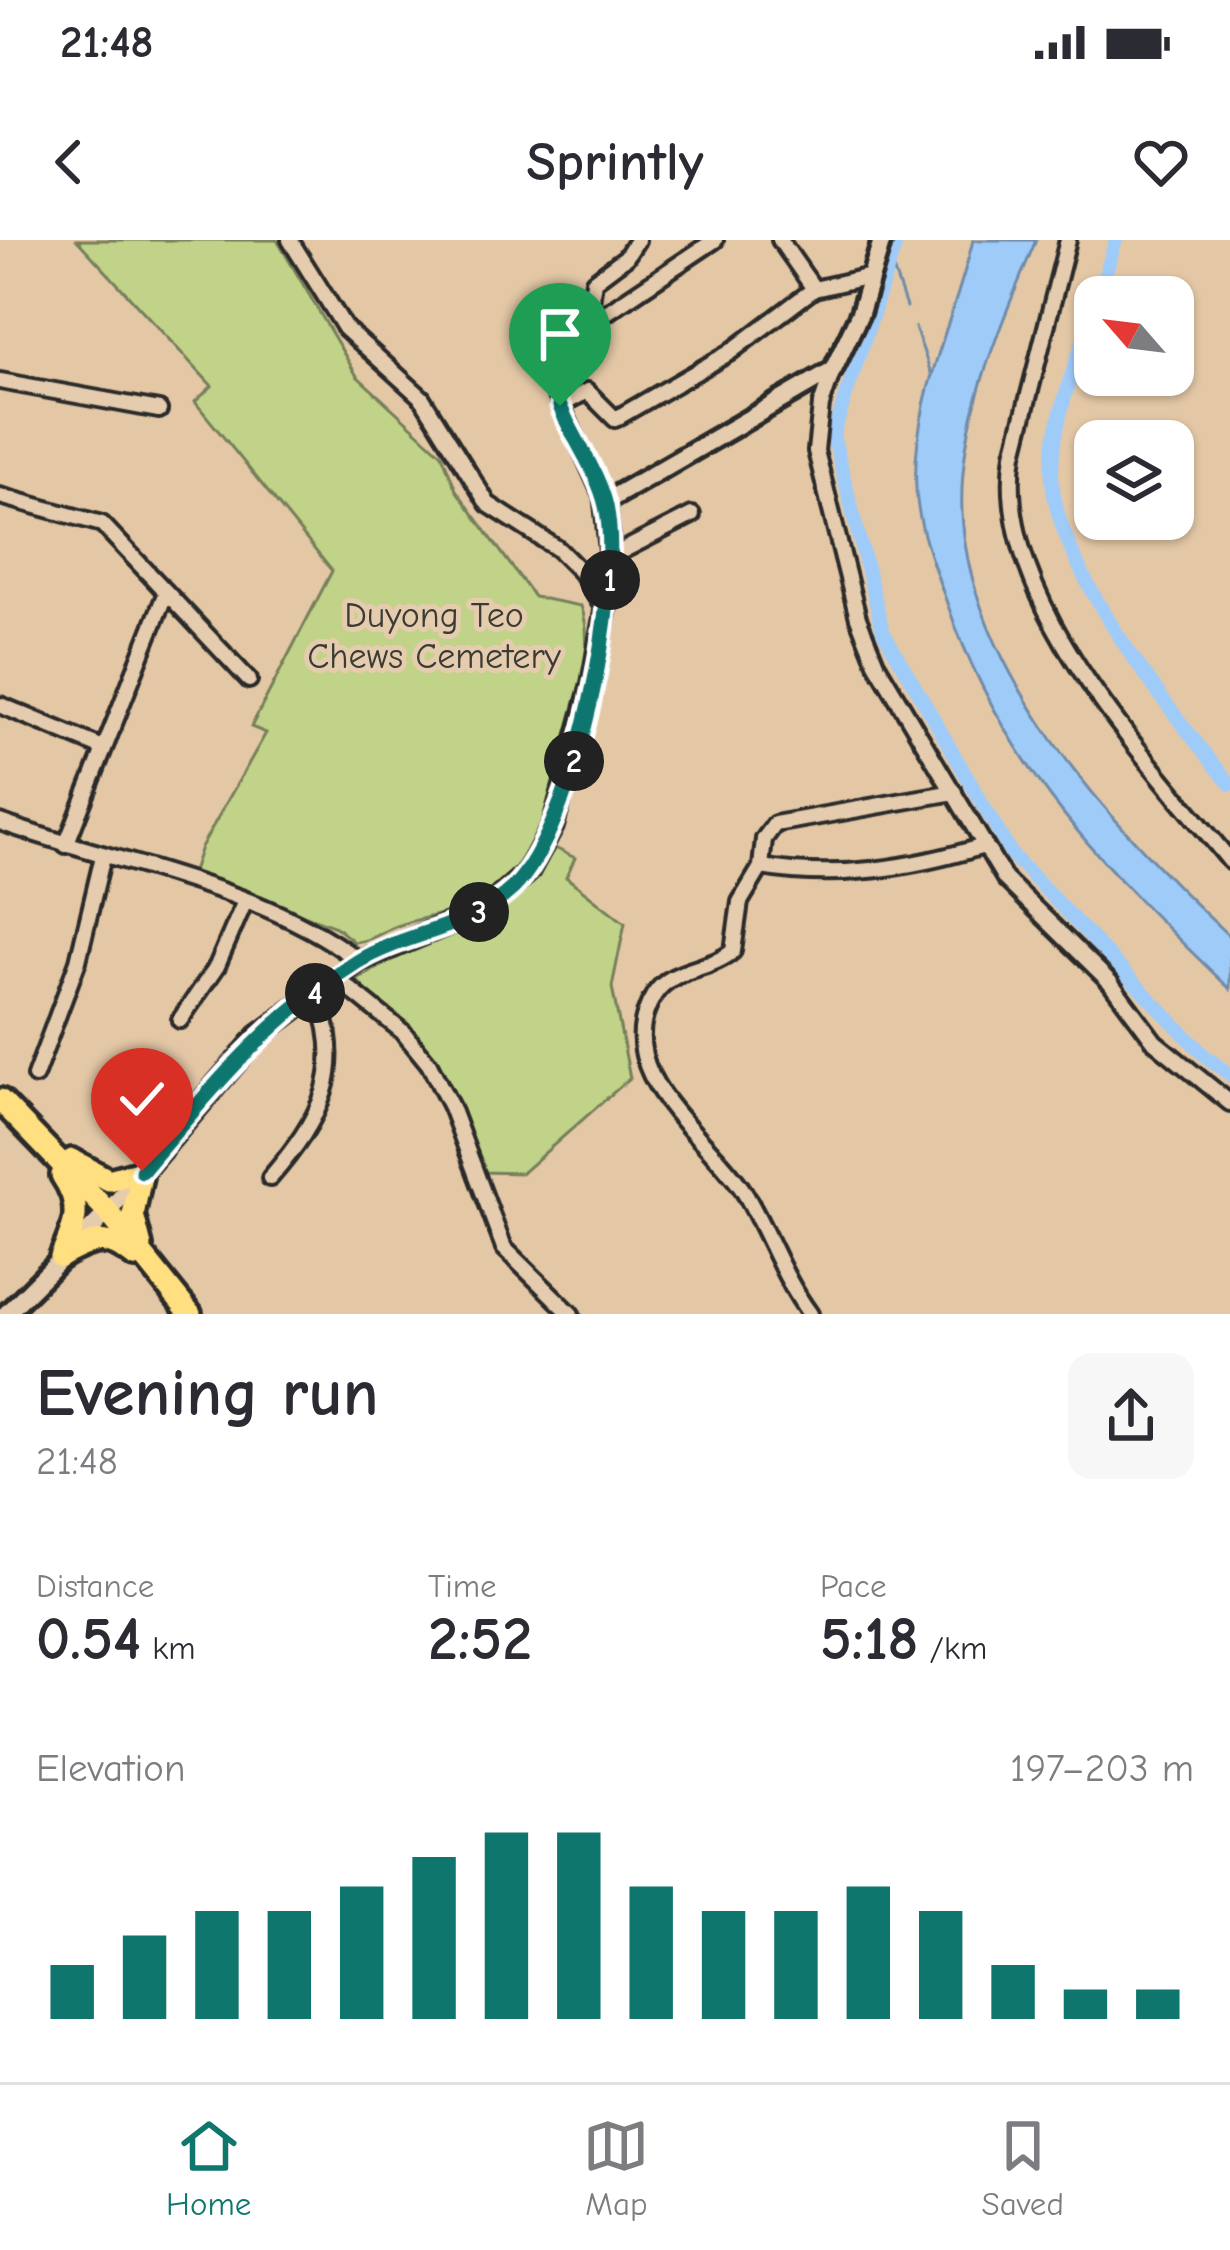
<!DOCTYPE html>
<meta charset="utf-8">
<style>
body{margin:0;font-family:"Comic Neue",sans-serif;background:#f7f7f7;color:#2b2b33;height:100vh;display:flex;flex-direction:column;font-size:45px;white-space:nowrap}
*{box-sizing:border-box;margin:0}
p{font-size:39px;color:#7c7c81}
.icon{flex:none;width:66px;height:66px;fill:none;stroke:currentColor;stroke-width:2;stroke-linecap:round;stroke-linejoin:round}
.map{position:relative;height:1074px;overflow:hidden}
.sheet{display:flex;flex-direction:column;background:#fff;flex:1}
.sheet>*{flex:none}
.needle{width:78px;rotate:298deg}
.controls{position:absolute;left:1074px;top:36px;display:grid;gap:24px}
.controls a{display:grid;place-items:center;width:120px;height:120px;border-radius:24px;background:#fff;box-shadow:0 3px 9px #0004;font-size:60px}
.pin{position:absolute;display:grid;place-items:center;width:102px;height:102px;color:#fff;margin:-123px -51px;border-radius:50% 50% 50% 0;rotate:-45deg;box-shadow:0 0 12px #0007}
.pin .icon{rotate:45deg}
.km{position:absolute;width:60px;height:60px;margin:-30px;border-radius:50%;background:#222;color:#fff;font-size:33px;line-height:60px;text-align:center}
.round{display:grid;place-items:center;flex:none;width:126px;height:126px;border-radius:24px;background:#f7f7f7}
.head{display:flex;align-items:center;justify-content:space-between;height:204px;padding:0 36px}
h1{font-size:66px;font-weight:700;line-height:90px}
.stats{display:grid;grid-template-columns:repeat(3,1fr);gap:18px;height:204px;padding:12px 36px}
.stats div{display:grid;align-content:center}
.stats b{font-size:60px;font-weight:700}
.stats small{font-size:33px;font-weight:400}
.stats p{font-size:33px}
.chart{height:336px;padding:24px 36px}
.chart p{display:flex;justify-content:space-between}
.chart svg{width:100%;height:216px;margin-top:12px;stroke:#0f766e;stroke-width:6}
.status{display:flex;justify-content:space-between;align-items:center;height:84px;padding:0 60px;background:#fff;direction:ltr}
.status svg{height:33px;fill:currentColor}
header{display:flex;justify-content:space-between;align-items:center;height:156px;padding:0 36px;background:#fff;font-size:54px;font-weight:700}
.dock{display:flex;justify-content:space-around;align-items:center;height:168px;border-top:3px solid #e1e1e2;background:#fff;font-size:33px;color:#7c7c81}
.dock a{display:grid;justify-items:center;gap:6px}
.dock .on{color:#0f766e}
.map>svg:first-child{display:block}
.green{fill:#c1d388;stroke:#767f5a;stroke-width:3}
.water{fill:#9fcbf9;stroke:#718ba7;stroke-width:3}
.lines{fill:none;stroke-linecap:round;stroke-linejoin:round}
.stream{stroke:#718ba7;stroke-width:3}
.canal{stroke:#9fcbf9;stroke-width:14}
.minor-casing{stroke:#2b2b2b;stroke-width:22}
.tertiary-casing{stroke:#2b2b2b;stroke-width:26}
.primary-casing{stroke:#2b2b2b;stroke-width:30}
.minor{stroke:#e6ccae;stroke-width:14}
.tertiary{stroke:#e6ccae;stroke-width:16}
.primary{stroke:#ffdf80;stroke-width:21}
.route-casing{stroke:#fff;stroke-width:24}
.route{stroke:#0f766e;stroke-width:15}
.labels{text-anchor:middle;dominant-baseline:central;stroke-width:10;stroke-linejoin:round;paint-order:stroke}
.park-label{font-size:36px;fill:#3a3c34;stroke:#e6ccae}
</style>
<div class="status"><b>21:48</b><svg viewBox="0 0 49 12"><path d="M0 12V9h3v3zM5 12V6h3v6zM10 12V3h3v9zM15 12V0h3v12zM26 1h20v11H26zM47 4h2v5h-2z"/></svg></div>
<header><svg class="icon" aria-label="back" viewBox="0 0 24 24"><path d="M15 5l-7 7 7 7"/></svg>Sprintly<svg class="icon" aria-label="heart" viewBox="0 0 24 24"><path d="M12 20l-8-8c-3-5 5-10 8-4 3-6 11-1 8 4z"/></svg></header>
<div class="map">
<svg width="1230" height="1074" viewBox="0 0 1230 1074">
<rect width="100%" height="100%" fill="#e4c8a6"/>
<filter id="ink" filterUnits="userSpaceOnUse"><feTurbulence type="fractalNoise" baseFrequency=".00833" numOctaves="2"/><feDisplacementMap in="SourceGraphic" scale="24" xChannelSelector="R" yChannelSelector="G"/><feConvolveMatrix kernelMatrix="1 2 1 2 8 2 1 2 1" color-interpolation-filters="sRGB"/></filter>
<g filter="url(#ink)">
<g class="green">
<path d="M77,0H277L357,136L442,214L456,250L534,357L581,366C595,405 580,445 570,484C553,551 542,622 477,660C452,674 423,677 397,686C381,692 372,701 354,702L336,687L192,634L201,607L266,493L251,487L332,331L195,162L212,146Z"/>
<path d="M555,608L575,618L566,637L625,683L612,747L630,838L522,933L481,932C464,879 448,823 406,783C389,767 371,759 357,740C438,688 499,698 555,608Z"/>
</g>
<path class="water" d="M973,0H1036C1001,85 958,178 962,272C969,435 1118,592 1230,697V749C1106,630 1005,530 947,363C934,327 918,287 916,249C911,162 954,82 973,0Z"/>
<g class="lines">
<g class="stream">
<path d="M890,20L906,67"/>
<path d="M915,87L932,136"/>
</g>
<g class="canal">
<path d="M897,0L833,195L883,391L1012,615L1205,816L1230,835"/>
<path d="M1098,57L1116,0"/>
<path d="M1095,66C1078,118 1055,172 1052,227C1047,319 1172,474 1230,544"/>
</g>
<g class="minor-casing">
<g id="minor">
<path d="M290,0L345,88L422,158L488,264L558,309L581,332L604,369"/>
<path d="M780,0L814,49L871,36"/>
<path d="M1068,0L1014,214C991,357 1146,517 1230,621"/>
<path d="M587,88L594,41L626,17L637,0"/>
<path d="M833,130L821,165L816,211L858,378L876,423L1005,639L1110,742L1155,802L1230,863"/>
<path d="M0,141L159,170"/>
<path d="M560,166L587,151L615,179L729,113L814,49"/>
<path d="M0,256L102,284L249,440"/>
<path d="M605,262L548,136L552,109L715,0"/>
<path d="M581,332L692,275"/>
<path d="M0,465L103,508"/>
<path d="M0,582C113,623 264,647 359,721"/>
<path d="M66,605L166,352"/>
<path d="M761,627C838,640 911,628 984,606"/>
<path d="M336,738L403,792L429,824L451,867L504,1008L571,1074"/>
<path d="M180,780L217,726L245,661"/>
<path d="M35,836L78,721L103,616"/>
<path d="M270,938C320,879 348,831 316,752"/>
<path d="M810,1074C782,1036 768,992 744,952C710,897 606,834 654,755C671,727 710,731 733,711L740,662L761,627L764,599L775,584L954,552"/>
</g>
</g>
<g class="tertiary-casing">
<path id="tertiary" d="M6,1074L108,972L258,796L359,721L487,668L528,632L553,586L592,444L612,332L605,262L833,130L860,73L882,0"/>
</g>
<g class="primary-casing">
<g id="primary">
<path d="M0,860L108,972L190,1074"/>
<path d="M72,920L109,940L142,931"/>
<path d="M141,1006L133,975L142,931"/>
<path d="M62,1016C93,999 106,994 135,1017"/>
<path d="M61,1017C76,984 83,966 62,935"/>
</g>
</g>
<use href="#minor" class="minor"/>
<use href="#tertiary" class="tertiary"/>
<use href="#primary" class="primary"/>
</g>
</g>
<g class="lines" filter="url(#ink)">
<g class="route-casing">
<path id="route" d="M142,931C207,853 269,777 357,722C406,692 470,689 513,648C575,587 624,350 606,266C598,231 573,199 560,166"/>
</g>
<use href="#route" class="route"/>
</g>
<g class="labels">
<g class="park-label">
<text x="434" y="375">Duyong Teo<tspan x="434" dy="41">Chews Cemetery</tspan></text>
</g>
</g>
</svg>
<div class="controls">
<a><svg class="needle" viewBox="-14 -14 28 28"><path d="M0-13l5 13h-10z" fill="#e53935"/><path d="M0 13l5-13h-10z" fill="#7c7c81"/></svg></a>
<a><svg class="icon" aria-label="layers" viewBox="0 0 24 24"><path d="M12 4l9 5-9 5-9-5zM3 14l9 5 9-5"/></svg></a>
</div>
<div class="pin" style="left:560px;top:166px;background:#1e9e55"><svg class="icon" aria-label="arrive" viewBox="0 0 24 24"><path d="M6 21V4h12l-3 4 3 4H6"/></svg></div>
<div class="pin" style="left:142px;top:931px;background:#d93025"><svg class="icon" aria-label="check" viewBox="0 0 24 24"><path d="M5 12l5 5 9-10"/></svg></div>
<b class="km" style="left:610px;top:340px">1</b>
<b class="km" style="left:574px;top:521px">2</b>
<b class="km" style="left:479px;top:672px">3</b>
<b class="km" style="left:315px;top:753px">4</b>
</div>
<section class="sheet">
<div class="head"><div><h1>Evening run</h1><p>21:48</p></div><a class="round"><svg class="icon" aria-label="share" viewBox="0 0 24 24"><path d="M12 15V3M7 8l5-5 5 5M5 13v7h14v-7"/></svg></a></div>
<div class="stats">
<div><p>Distance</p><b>0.54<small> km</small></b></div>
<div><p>Time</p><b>2:52</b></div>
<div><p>Pace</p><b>5:18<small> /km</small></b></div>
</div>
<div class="chart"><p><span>Elevation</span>197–203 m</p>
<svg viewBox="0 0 160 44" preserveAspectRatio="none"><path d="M5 44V33M15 44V27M25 44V22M35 44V22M45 44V17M55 44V11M65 44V6M75 44V6M85 44V17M95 44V22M105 44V22M115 44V17M125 44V22M135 44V33M145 44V38M155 44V38"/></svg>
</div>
</section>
<nav class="dock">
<a class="on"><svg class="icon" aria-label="home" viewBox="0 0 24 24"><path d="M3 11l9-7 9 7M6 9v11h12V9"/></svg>Home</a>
<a><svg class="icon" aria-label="map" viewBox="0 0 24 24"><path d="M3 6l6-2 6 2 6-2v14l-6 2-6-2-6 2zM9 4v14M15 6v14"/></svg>Map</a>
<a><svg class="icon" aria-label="saved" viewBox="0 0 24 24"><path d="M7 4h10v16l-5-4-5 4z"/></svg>Saved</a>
</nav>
